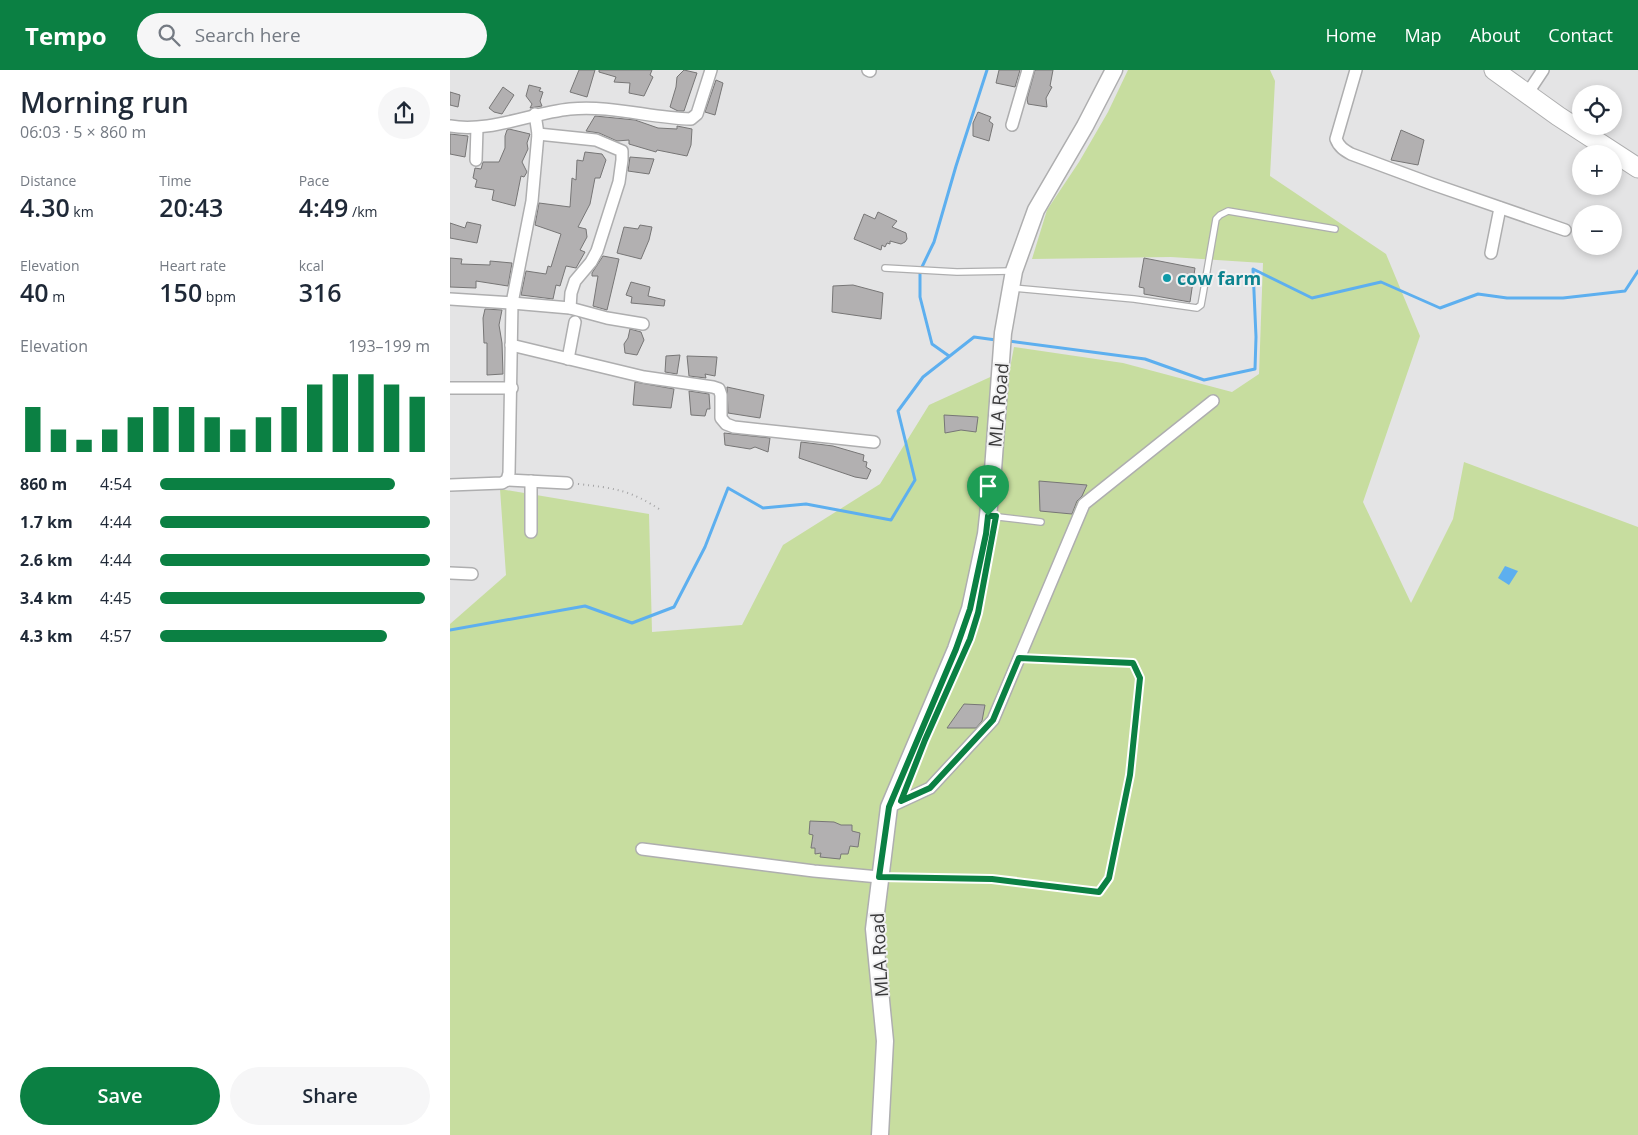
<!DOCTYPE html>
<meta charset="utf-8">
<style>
body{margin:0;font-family:"Open Sans",sans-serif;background:#f6f6f7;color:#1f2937;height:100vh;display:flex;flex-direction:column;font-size:19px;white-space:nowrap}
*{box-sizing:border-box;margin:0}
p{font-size:16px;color:#747a83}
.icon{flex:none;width:28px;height:28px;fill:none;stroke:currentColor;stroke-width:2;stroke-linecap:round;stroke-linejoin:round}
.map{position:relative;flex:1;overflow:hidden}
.side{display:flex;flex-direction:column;background:#fff;width:450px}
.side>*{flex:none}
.buttons{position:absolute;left:1122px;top:15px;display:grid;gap:10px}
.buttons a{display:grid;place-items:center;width:50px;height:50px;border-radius:50%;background:#fff;box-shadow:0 2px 8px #0003;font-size:25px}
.pin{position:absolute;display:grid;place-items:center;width:42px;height:42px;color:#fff;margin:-51px -21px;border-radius:50% 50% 50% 0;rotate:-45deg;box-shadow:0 0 5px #0007}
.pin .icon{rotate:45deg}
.round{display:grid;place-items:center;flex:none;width:52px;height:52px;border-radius:26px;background:#f6f6f7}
.head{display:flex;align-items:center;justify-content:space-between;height:85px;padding:0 20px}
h1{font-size:28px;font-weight:600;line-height:38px}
.stats{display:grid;grid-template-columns:repeat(3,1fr);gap:8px;height:85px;padding:5px 20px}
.stats div{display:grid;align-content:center}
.stats b{font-size:25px;font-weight:600}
.stats small{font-size:14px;font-weight:400}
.stats p{font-size:14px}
.chart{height:140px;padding:10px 20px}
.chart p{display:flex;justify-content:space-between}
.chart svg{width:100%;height:90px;margin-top:5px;stroke:#0b8043;stroke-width:6}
.cta{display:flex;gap:10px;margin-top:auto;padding:10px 20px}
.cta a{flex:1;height:58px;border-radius:30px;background:#0b8043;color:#fff;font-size:20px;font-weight:600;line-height:58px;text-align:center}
.cta a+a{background:#f6f6f7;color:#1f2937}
ul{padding:0 20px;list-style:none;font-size:16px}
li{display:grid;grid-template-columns:80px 60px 1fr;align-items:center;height:38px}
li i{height:12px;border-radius:6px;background:#0b8043}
header{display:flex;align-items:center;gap:30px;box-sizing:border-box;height:70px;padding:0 25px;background:#0b8043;color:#fff}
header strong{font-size:24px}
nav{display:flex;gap:28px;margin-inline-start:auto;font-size:18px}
.search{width:350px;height:45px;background:#f6f6f7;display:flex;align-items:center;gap:12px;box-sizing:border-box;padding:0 18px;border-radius:28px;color:#747a83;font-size:19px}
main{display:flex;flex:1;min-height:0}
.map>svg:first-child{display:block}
.green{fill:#c7dd9f}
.water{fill:#5dafef}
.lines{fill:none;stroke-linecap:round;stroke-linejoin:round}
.stream{stroke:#5dafef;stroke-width:3}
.building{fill:#b2b0b1;stroke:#777676}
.lane-casing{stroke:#aeaeaf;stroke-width:8}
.street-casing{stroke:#aeaeaf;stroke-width:14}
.secondary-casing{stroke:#aeaeaf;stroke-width:19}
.primary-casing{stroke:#aeaeaf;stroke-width:21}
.path{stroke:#a5a5a6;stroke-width:2;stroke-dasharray:1 4;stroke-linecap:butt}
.lane{stroke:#fff;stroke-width:5.5}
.street{stroke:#fff;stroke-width:11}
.secondary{stroke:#fff;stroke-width:16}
.primary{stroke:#fff;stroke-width:19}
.route-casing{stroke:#fff;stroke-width:10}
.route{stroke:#0b8043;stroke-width:6}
.culture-dot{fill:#0f9aa8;stroke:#f1f1f2;stroke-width:2}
.labels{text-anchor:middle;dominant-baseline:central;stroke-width:4;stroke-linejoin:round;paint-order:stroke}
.culture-label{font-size:18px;font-weight:bold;fill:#0d838f;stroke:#f1f1f2;text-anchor:start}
.street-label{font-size:18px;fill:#3a3a3b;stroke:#f1f1f2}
</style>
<header>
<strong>Tempo</strong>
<div class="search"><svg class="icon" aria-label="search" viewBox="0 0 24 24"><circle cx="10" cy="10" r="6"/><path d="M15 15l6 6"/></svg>Search here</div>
<nav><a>Home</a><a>Map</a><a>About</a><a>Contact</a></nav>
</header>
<main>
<section class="side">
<div class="head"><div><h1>Morning run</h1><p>06:03 · 5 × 860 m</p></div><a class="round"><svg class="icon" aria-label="share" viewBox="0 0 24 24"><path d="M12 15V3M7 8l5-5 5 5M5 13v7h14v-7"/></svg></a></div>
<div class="stats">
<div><p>Distance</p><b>4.30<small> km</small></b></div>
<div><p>Time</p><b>20:43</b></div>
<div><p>Pace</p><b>4:49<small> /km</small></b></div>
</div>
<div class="stats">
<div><p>Elevation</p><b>40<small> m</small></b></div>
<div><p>Heart rate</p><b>150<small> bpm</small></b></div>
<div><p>kcal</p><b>316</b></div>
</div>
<div class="chart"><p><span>Elevation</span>193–199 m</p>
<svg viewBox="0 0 160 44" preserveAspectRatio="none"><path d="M5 44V22M15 44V33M25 44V38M35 44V33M45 44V27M55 44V22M65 44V22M75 44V27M85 44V33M95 44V27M105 44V22M115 44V11M125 44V6M135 44V6M145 44V11M155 44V17"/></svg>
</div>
<ul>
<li><b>860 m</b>4:54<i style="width:87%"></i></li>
<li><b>1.7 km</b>4:44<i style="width:100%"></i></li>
<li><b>2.6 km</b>4:44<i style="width:100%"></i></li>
<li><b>3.4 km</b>4:45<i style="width:98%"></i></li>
<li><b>4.3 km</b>4:57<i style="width:84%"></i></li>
</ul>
<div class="cta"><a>Save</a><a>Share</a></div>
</section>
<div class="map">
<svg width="1188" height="1065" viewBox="0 0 1188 1065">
<rect width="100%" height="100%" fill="#e4e4e5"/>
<path class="green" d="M678,0H820L825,11L820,106L936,184L970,266L913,432L961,533L1003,449L1014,392L1188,457V1065H0V554L56,505L50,419L199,444L202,562L292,555L333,475L430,414L479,335L560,298L564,277L673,293L782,322L809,304L813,193L721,187L582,189L597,140L629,92L658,42Z"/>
<path class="water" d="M1055,496L1068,501L1059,515L1048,508Z"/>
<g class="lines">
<g class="stream">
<path d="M559,271L695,289L754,310L805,299L806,267L803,199L862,228L931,212L990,238L1028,224L1057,228H1113L1175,221L1188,201"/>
<path d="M499,286L482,274L470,227V201L484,172L506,96L537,0"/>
<path d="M0,560L135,536L182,553L224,537L255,477L278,418L313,438L356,434L441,450L465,410L448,341L473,307L524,267L546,270"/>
</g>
</g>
<g class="building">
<path d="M129,0H145L137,27L120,22Z"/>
<path d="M149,0H202L200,5L203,7L194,26L179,23L180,13L164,12L166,7L149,2Z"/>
<path d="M234,0L247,3L234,41H228L220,37L226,17L227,7Z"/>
<path d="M549,0H570L565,17L546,13Z"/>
<path d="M585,0H603L600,16L602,17L596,28L597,37L578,34L577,29Z"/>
<path d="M266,10L273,13L265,45L255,42Z"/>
<path d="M79,15L91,18L89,21L93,22L90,31L92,36L80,38L82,34L76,26Z"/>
<path d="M53,17L64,25L52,44L44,42L39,38Z"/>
<path d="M0,22L10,25L8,37L0,35Z"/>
<path d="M528,42L541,47L539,51L543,54L539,71L523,66V53Z"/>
<path d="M145,46L185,50L208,58L227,59V56L242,59L241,75L237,86L207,80L206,82L179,74V70L167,71L149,63L136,61Z"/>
<path d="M59,59L80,64L77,73L78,79L72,92L77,102L74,107L71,106L65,136L42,130L44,120L25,117L27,110L23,108L25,98L31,99L33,92H49L55,78V66L57,60Z"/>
<path d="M951,60L974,70L968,95L941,90Z"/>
<path d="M0,64L18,66L15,87L0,84Z"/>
<path d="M135,82L152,84L156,90L150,108H145L140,134L128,157L136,159L137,167L130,180L135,182L126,198L116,196L110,216L106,215L103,229L71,225L76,201L96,204L98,196L101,197L111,164L85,155L89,133L120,137L122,108L126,110L127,90L133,91Z"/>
<path d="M180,87L204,89L199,104L178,101Z"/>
<path d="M428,142L447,151L442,157L456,163L457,169L455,172L451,174L440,171V174L437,173L435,177L432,175L431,180L404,169L414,144L425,149Z"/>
<path d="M17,152L31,155L27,173L0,168V153L15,158Z"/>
<path d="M190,155L202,157L199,170L191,189L167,183L174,157L188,159Z"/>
<path d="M153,186L169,189L157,240L143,236L148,206H142V203Z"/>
<path d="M0,188L12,189L11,194L40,195V191L62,193L58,216L26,211V218L0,217Z"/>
<path d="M694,188L745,198L740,232L694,224V218L689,217Z"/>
<path d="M181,212L200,217L198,226L215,230L214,236L181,233L182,227L176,225Z"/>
<path d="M403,215L433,223L431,249L382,242L383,216Z"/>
<path d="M35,239L52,240L49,255L52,273L53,304L37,305V273H34L33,248Z"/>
<path d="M180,259L191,262L194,270L187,285L175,283L174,274L178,268Z"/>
<path d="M230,285L227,304L215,302L216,286Z"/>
<path d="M237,286L267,287L265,306L255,304L256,308L239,306Z"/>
<path d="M185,312L224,319L221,338L183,335Z"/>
<path d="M277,317L314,325L310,348L278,343Z"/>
<path d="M239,321L259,324L260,339H257L255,346L241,345Z"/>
<path d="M494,345L528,347L526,362L511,360L495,363Z"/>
<path d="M274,363L320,368L318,382L305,377L300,379L275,375Z"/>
<path d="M351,372L383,376L414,385L413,391L417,392L416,397L421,400L417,409L405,407L349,388Z"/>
<path d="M589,411L637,415L632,426L627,431L622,444L590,441Z"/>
<path d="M514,634L535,635L532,651L526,658H497Z"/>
<path d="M360,751L384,752L391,755H402V761L410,763L408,777L400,776L398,784H391L390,789L370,787L371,783L365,784V778H361L363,765L359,764Z"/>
</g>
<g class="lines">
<g class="lane-casing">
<g id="lane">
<path d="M435,198L507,202L562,201"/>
<path d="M564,218L684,229L747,238L751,235L753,224L766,149L770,145L778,141L885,159"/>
<path d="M540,446L591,452"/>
</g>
</g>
<g class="street-casing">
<g id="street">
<path d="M418,0L420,1"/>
<path d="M906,0L886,69C889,77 894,80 901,84L982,114L1115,160"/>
<path d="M1077,24L1093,0"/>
<path d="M562,55L578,0"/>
<path d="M0,56C39,63 81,43 120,39C161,35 201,48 241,49L247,44L261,0"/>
<path d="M88,64L146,70L172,81V90L169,112L147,181L141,192L125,211L121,223L120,238"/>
<path d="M26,90L27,58"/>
<path d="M1041,183L1050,138"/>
<path d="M0,229L62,233L120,238L157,248L193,254"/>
<path d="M61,275L194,307L263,317L269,319L271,325V348L276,354L284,357L424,372"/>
<path d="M118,289L125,252"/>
<path d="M0,318H62"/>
<path d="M57,410L117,413"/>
<path d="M0,415L52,413L57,410L59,403L62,233L82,131L88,64L85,44"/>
<path d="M81,462V411"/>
<path d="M0,503L22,504"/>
<path d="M439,737L480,718L543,650L634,434L763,331"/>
<path d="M192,779L364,801L429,807"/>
</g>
</g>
<g class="secondary-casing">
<path id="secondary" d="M430,1065L435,971L424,859L439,737L506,579L520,539L536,464L543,400L553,263L564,201L586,140L635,56L664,0"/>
</g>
<g class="primary-casing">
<path id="primary" d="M1044,0L1108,46L1188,98"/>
</g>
<g class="path">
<path d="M128,414C164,418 181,420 212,441"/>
<path d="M444,807L543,809L649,822L659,808L679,705L690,608L683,593L580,588"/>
</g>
<use href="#lane" class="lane"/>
<use href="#street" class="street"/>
<use href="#secondary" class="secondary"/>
<use href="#primary" class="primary"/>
</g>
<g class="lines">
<g class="route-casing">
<path id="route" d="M538,446H546L528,543L520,569L475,670L451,731L480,718L543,650L569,588L683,593L690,608L680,705L659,808L649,822L542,809L429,807L439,737L506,579L520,539L536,464Z"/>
</g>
<use href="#route" class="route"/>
</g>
<circle class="culture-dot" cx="717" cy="208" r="5"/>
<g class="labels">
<g class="culture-label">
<text x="727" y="208">cow farm</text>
</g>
<g class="street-label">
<text transform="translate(548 335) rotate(-85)">MLA Road</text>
<text transform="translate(429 885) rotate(-93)">MLA Road</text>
</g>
</g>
</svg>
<div class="buttons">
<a><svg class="icon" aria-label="locate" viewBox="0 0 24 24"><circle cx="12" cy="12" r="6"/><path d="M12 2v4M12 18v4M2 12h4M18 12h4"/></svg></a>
<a>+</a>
<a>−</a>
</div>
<div class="pin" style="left:538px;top:446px;background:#1e9e55"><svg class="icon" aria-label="arrive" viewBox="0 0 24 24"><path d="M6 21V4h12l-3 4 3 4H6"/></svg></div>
</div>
</main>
